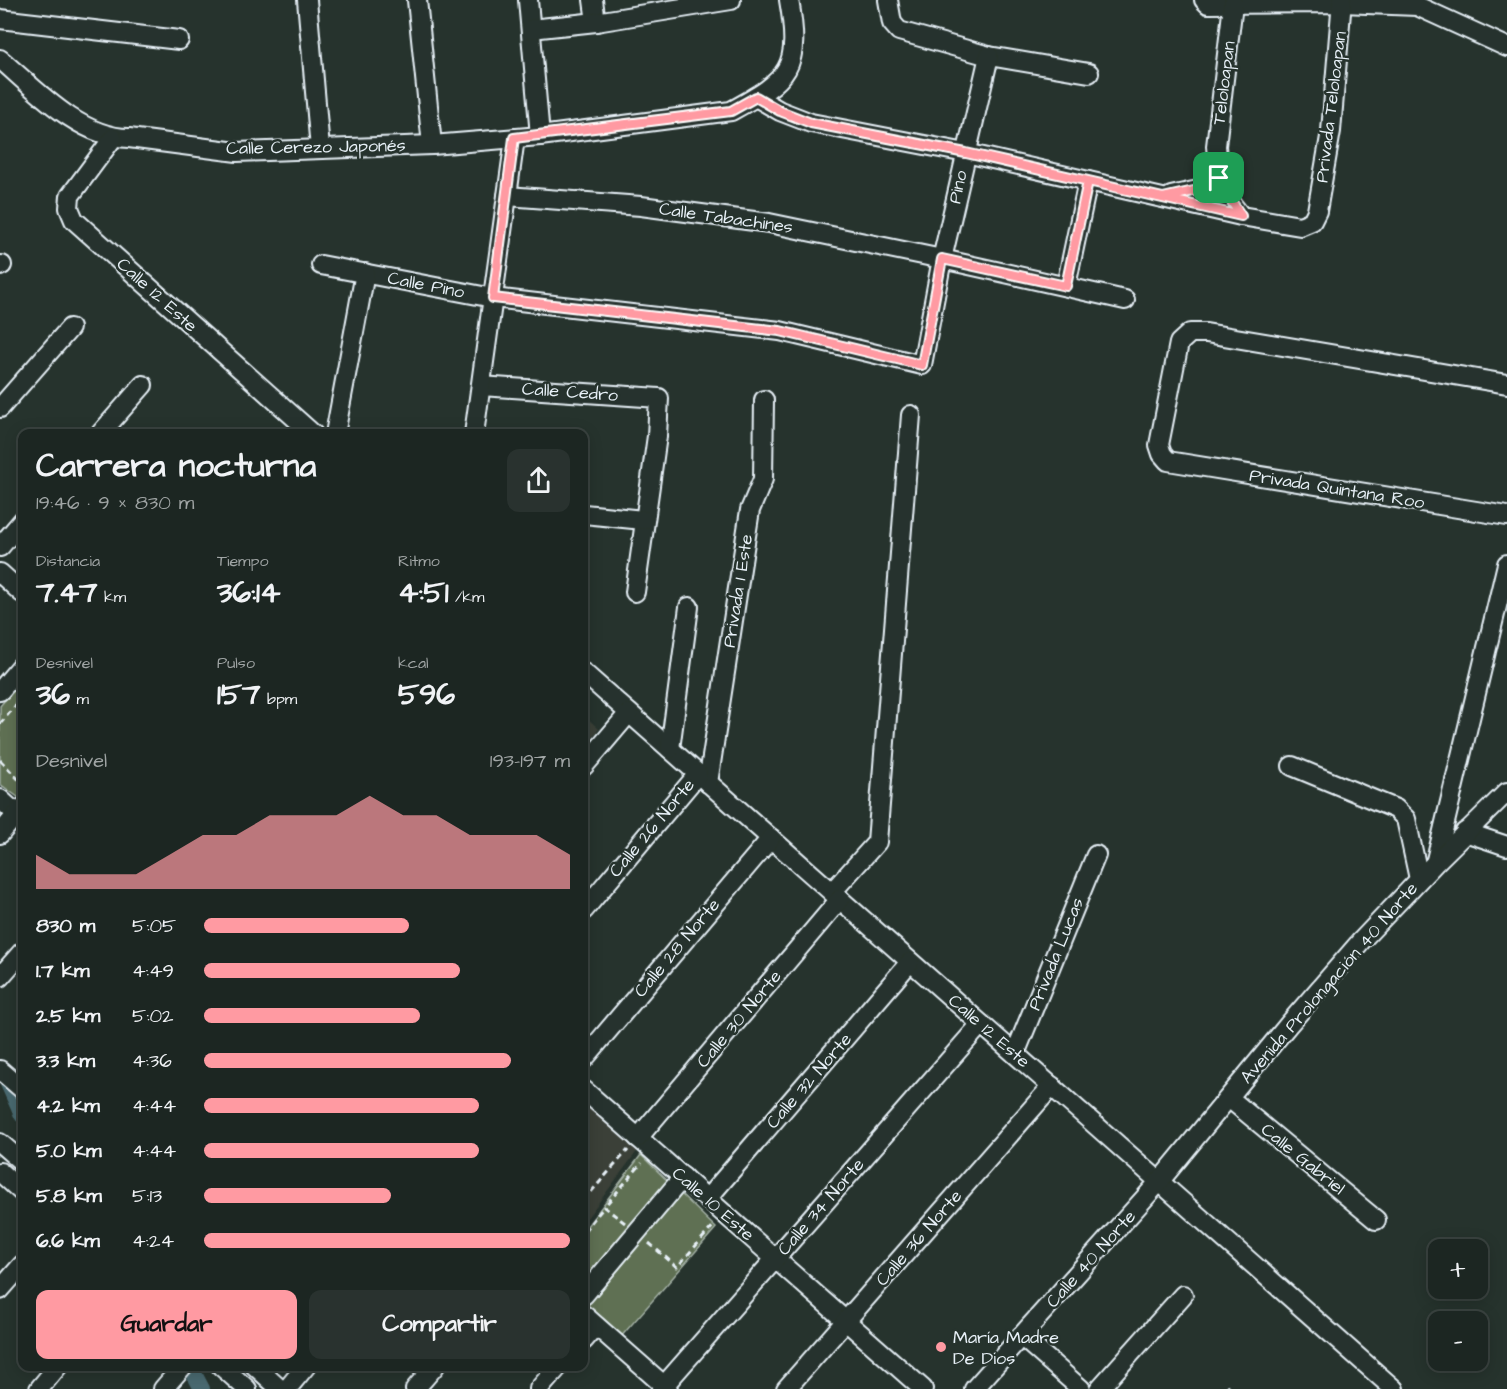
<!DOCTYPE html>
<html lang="es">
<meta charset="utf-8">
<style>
body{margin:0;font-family:"Architects Daughter",sans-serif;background:#29322f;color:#f1f3f6;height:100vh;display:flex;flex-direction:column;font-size:22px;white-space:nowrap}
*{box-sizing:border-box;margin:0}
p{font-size:20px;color:#a0a5a5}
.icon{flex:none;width:33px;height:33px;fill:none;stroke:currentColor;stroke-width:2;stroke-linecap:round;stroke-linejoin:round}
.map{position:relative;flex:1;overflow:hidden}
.panel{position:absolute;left:18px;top:429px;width:570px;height:942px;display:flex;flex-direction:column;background:#1c2622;border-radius:12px;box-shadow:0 3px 15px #0003,0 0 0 2px #3a4340}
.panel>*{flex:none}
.fabs{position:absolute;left:1428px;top:1239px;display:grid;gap:12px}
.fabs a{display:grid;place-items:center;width:60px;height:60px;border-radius:12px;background:#1c2622;box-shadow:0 3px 15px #0003,0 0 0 2px #3a4340;font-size:30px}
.pin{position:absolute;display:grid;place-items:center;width:51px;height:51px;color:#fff;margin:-26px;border-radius:12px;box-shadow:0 3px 9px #0006}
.round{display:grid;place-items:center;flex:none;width:63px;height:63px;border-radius:12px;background:#29322f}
.summary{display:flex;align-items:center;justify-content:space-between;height:102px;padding:0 18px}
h1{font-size:33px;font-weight:700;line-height:45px}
.figures{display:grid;grid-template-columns:repeat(3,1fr);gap:9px;height:102px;padding:6px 18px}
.figures div{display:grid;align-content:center}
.figures b{font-size:30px;font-weight:700}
.figures small{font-size:16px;font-weight:400}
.figures p{font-size:16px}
.chart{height:168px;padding:12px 18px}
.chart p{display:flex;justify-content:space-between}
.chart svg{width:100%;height:108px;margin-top:6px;fill:#ff9aa2;opacity:.7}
.primary-button{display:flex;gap:12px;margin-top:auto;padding:12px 18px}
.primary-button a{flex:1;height:69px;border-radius:12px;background:#ff9aa2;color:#111;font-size:24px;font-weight:700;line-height:69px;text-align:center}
.primary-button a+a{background:#29322f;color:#f1f3f6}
ul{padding:0 18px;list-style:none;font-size:20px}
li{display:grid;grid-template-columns:96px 72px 1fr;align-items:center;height:45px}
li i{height:15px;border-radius:8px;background:#ff9aa2}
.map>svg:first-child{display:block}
.built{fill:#3a4138}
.green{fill:#5e7052;stroke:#a3b0a5;stroke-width:1.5}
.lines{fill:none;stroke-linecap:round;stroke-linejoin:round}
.canal{stroke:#49696f;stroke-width:16}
.minor-casing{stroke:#e8f1f8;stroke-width:22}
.path{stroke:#e8f1f8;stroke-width:3;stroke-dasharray:6 4.5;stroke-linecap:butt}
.minor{stroke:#26332d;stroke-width:18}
.route-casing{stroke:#fff;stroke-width:12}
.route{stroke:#ff9aa2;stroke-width:8}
.poi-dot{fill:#ff9aa2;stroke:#26332d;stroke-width:2}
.labels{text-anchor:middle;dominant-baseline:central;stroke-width:5;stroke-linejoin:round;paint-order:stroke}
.street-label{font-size:18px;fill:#e8f1f8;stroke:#26332d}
.poi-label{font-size:18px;fill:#e8f1f8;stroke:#26332d;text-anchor:start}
</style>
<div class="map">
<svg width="1507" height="1389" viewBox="0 0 1507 1389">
<rect width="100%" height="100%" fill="#26332d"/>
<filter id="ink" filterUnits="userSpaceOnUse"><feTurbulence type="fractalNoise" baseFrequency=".0167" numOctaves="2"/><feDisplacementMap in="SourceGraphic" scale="12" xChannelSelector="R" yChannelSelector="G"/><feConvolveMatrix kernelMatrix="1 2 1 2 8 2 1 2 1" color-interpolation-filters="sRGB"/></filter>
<g filter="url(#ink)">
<g class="built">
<path d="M584,715L599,729L584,747Z"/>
<path d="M584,1102L638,1150L584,1222Z"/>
</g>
<g class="green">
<path d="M22,680V800L0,784V706Z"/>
<path d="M641,1155L716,1228L619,1339L584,1309V1230Z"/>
</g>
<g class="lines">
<g class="canal">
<path d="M3,1072L22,1115"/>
<path d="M190,1366L202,1389"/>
</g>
<g class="minor-casing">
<g id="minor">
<path d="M307,0L320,149"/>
<path d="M417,0L432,145"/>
<path d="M528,0L540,136"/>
<path d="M593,0L596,22"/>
<path d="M888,0L892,23L899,31L989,56L1089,73"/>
<path d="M1204,0L1208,4L1342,3L1417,6L1507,47"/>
<path d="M1233,4L1216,146L1219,178L1231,203L1241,216L1300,226L1312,221L1317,211L1331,131L1342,0"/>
<path d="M0,19L179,40"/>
<path d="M531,29L596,22L731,0"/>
<path d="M0,59C35,89 80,138 129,138L237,152L432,145L540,136L731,111C790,79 801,68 789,0"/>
<path d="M756,97L780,111L811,123L966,153L1241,216"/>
<path d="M113,138L70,196L69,208L74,220L313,434"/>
<path d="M507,196L641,206L769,223L942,259L1125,300"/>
<path d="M1171,196L1198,190L1219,178"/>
<path d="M321,265L493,298L780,331L922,365L942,259L989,56"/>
<path d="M0,266L2,265"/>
<path d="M1066,286L1088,181"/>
<path d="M1507,384L1206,333H1190L1179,343L1159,445L1162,454L1168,461L1507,516"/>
<path d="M481,386L659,398L657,436L635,592"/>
<path d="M0,408L70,328"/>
<path d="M100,434L143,385"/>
<path d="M335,434L365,273"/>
<path d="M474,434L515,138"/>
<path d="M584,514L643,520"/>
<path d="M0,547L22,521"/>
<path d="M0,573L22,593"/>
<path d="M584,673L1394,1389"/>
<path d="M0,691L22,665"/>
<path d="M670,749L689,607"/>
<path d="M584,766L629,713"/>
<path d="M1292,766L1396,809L1406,819L1419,879"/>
<path d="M708,783L750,510L763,479L764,400"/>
<path d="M0,799L22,819"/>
<path d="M1465,832L1507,846"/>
<path d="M0,834L22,808"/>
<path d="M1436,860L1507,564"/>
<path d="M832,892L877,842L911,415"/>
<path d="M584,910L698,774"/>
<path d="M0,977L22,952"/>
<path d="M1015,1054L1096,855"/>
<path d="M584,1059L771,838"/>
<path d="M0,1070L22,1089"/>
<path d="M584,1090L923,1389"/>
<path d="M1229,1098L1376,1220"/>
<path d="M638,1138L840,899"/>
<path d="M0,1143L22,1162"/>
<path d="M0,1172L22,1192"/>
<path d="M707,1199L910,962"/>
<path d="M0,1290L22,1265"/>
<path d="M584,1295L683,1177"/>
<path d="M584,1315L668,1389"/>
<path d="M1021,1336L1081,1389"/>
<path d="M584,1340L596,1326"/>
<path d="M221,1366L247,1389"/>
<path d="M255,1366L280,1389"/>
<path d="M39,1389L58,1366"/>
<path d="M163,1389L183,1366"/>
<path d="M287,1389L306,1366"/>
<path d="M415,1389L435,1366"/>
<path d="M539,1389L559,1366"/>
<path d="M661,1389L981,1024"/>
<path d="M786,1389L1052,1086"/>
<path d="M974,1389L1159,1182L1289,1024L1361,941L1436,862L1507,792"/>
<path d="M1099,1389L1183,1295"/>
</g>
</g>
<g class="path">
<path d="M0,724L22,698"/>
<path d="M0,760L22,783"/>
<path d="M584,1200L628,1150"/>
<path d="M625,1223L604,1207L642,1163"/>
<path d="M584,1231L604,1207"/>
<path d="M649,1243L677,1267L714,1225"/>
<path d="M1225,1389L1230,1384"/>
</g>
<use href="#minor" class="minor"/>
</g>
</g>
<g class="lines" filter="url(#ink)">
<g class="route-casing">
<path id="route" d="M1219,178L1198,190L1163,198L966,153L811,123L780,111L756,97L731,111L514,138L493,298L780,331L922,365L942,259L1066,286L1088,181L1241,216L1232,202L1219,178"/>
</g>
<use href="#route" class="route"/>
</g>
<circle class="poi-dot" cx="941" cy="1347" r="6"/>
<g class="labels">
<g class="street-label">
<text transform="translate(1224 83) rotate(-83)">Teloloapan</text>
<text transform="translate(1331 107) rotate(-83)">Privada Teloloapan</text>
<text transform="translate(316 147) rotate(-1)">Calle Cerezo Japonés</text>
<text transform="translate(958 187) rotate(-78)">Pino</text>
<text transform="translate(726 218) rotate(8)">Calle Tabachines</text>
<text transform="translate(426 285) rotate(11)">Calle Pino</text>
<text transform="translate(157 295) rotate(42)">Calle 12 Este</text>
<text transform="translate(570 392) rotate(4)">Calle Cedro</text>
<text transform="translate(1337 489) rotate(9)">Privada Quintana Roo</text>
<text transform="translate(738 591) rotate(-81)">Privada 1 Este</text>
<text transform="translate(652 828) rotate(-50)">Calle 26 Norte</text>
<text transform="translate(677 948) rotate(-50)">Calle 28 Norte</text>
<text transform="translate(1056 954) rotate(-68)">Privada Lucas</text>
<text transform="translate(1329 983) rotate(-49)">Avenida Prolongación 40 Norte</text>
<text transform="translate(739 1019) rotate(-50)">Calle 30 Norte</text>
<text transform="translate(989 1031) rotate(41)">Calle 12 Este</text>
<text transform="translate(809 1081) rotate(-49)">Calle 32 Norte</text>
<text transform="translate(1303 1159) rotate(39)">Calle Gabriel</text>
<text transform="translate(713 1204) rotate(41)">Calle 10 Este</text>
<text transform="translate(821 1207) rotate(-49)">Calle 34 Norte</text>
<text transform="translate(919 1238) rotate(-49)">Calle 36 Norte</text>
<text transform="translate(1091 1259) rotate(-48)">Calle 40 Norte</text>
</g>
<g class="poi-label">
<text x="953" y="1337">María Madre<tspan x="953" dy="21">De Dios</tspan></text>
</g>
</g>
</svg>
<div class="fabs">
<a>+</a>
<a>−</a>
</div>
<div class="pin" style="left:1219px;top:178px;background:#1e9e55"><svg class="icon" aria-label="arrive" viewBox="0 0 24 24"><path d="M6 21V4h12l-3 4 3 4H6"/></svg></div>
<section class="panel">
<div class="summary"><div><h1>Carrera nocturna</h1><p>19:46 · 9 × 830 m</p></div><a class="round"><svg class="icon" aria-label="share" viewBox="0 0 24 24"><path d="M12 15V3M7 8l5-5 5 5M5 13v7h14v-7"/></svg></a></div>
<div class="figures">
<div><p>Distancia</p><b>7.47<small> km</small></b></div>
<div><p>Tiempo</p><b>36:14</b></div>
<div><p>Ritmo</p><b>4:51<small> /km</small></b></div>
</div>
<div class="figures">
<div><p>Desnivel</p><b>36<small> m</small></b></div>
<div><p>Pulso</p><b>157<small> bpm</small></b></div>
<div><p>kcal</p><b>596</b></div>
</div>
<div class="chart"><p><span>Desnivel</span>193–197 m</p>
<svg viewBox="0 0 160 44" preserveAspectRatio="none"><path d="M0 44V30L10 38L20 38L30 38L40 30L50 22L60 22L70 14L80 14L90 14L100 6L110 14L120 14L130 22L140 22L150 22L160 30V44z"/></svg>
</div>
<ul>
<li><b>830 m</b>5:05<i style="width:56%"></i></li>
<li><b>1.7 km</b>4:49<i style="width:70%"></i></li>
<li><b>2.5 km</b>5:02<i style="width:59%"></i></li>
<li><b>3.3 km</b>4:36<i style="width:84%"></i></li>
<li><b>4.2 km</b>4:44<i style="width:75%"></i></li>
<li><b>5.0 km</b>4:44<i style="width:75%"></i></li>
<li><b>5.8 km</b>5:13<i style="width:51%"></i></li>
<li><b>6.6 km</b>4:24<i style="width:100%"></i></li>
</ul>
<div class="primary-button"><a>Guardar</a><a>Compartir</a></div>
</section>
</div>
